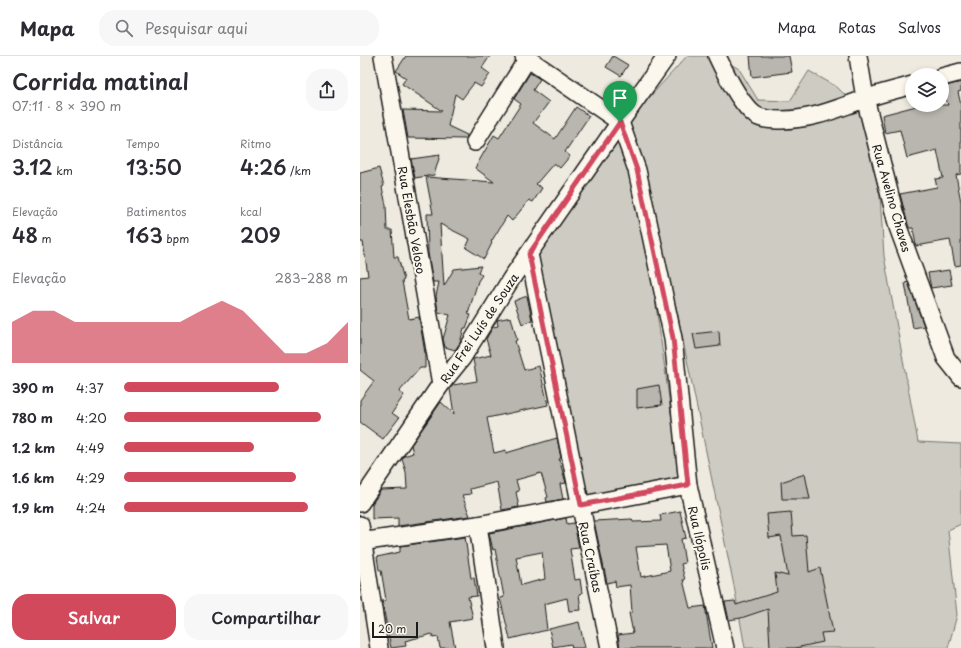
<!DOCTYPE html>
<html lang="pt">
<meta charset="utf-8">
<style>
body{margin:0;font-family:"Playpen Sans",sans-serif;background:#f7f7f7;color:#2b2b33;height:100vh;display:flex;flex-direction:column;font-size:15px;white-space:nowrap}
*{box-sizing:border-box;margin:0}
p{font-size:13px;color:#7c7c81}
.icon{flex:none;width:22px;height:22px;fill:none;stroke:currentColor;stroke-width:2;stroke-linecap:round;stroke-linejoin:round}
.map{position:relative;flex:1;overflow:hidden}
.details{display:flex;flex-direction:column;background:#fff;width:360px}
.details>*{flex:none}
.buttons{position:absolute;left:545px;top:12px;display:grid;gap:8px}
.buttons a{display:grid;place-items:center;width:44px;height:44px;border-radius:50%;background:#fff;box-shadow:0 2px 6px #0003;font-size:20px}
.scale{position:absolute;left:12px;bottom:10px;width:46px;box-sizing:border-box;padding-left:4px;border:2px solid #1c1c1c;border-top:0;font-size:11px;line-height:14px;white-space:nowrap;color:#1c1c1c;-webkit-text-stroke:3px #fbf7ec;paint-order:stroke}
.pin{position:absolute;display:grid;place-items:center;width:34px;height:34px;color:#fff;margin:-41px -17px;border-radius:50% 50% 50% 0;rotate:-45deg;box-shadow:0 0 4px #0007}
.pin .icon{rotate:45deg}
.round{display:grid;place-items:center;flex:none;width:42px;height:42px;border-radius:16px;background:#f7f7f7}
.summary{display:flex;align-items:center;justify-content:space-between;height:68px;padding:0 12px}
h1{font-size:22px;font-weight:600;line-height:30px}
.figures{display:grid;grid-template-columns:repeat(3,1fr);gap:6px;height:68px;padding:4px 12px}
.figures div{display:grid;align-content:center}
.figures b{font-size:20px;font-weight:600}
.figures small{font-size:11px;font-weight:400}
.figures p{font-size:11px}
.chart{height:112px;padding:8px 12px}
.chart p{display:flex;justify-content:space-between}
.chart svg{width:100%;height:72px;margin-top:4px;fill:#d1495b;opacity:.7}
.action{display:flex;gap:8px;margin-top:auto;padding:8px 12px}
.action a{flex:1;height:46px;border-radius:16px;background:#d1495b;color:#fff;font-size:16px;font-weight:600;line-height:46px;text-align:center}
.action a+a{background:#f7f7f7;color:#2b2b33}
ul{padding:0 12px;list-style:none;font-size:13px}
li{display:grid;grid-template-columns:64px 48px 1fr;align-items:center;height:30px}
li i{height:10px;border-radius:5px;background:#d1495b}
header{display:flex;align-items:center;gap:24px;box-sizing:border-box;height:56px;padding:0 20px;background:#fff;border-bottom:1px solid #e1e1e2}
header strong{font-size:19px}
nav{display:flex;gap:22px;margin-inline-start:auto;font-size:14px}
.search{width:280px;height:36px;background:#f7f7f7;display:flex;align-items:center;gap:10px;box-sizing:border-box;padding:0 14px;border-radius:16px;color:#7c7c81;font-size:15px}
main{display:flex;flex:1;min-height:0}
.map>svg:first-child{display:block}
.green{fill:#ceccc2;stroke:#75746f}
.building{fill:#b9b6af;stroke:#1c1c1c;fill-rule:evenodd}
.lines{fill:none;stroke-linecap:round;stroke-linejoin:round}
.minor-casing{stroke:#1c1c1c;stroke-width:20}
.minor{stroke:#fbf7ec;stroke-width:17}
.route-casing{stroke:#fff;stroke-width:8}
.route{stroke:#d1495b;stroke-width:5}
.labels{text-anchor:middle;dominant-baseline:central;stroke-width:4;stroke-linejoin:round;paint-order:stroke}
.street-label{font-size:12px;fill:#1c1c1c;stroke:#fbf7ec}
</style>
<header>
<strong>Mapa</strong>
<div class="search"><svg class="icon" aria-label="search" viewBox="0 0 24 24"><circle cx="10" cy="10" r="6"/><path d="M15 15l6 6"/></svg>Pesquisar aqui</div>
<nav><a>Mapa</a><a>Rotas</a><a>Salvos</a></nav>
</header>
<main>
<section class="details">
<div class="summary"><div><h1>Corrida matinal</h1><p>07:11 · 8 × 390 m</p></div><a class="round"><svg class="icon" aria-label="share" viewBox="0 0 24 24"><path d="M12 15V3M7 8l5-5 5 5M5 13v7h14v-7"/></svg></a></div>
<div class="figures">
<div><p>Distância</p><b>3.12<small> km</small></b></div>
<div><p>Tempo</p><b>13:50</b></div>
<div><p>Ritmo</p><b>4:26<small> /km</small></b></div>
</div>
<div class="figures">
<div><p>Elevação</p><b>48<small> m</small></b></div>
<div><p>Batimentos</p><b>163<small> bpm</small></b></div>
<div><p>kcal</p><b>209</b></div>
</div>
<div class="chart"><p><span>Elevação</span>283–288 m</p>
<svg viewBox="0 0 160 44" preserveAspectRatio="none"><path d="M0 44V19L10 12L20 12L30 19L40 19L50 19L60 19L70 19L80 19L90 12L100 6L110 12L120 25L130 38L140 38L150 32L160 19V44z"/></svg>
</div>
<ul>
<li><b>390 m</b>4:37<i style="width:69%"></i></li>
<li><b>780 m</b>4:20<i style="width:88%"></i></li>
<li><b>1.2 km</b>4:49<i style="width:58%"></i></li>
<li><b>1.6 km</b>4:29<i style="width:77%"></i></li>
<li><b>1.9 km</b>4:24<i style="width:82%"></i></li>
</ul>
<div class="action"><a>Salvar</a><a>Compartilhar</a></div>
</section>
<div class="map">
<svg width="601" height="592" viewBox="0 0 601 592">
<rect width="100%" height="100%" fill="#eeeadf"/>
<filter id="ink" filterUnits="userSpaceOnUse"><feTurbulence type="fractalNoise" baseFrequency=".025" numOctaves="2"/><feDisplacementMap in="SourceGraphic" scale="8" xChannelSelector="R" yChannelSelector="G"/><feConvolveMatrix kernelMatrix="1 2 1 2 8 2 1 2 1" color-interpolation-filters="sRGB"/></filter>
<g filter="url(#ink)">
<g class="green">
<path d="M327,0H357L379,13L398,44L430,45L449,15L477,31L502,56L520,140L524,200L558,386L601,388V468L588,474L597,559L588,592H385L374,530L316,251L267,66Z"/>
<path d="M257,78L277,114L320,421L224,440L175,202Z"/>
</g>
<g class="building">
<path d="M46,0H130L122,12L130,18L121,31L114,27L102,43L95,38L88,70L107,79L106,83L48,82L43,54L82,55L42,28L46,22L36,15Z"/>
<path d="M253,0L268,9L261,20L246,11Z"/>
<path d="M390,0H429L432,16L392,21Z"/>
<path d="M170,17L180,23L173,34L189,46L173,67L195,83L216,51L229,60L205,96L210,100L200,112L194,107L176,128L182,132L173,146L169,144L152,165L147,160L131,186L132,187L124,203L106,192L110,183L80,168L84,230L94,213L121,210L118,216L122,219L118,225L108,258L111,259L106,272H104L100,287L95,294L85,291L83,283L90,259L78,256L76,240L79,226H73L68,197L67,158H73L66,121L134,126L115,112L134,79L139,82L161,48L154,43Z"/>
<path d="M601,26V35L598,36L601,49V118L596,119L601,146V209L595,210L590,184L556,190L553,172H549L540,138L577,131L575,123L583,122L577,94L547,102L540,74L525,77L522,59L560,49H588L582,31Z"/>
<path d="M80,99L74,119L55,122L51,103Z"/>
<path d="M19,112L24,130L22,131L26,149L27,174H32L34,201H38L44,224L42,225L49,263L59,261L65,297V312H60L39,336L44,339L32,357L39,362L23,383L0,366V344L14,325L0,314V221L8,220L3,186H0V117Z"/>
<path d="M589,214L592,229L571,232L568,217Z"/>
<path d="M548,226L564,270L553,272L545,227Z"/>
<path d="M167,240L172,264L162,268L154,245Z"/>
<path d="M151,261L157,284L155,285L164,314L179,310L188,349L127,362L134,397L146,394V397L197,382L201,402L199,403L206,427L200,428L203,443L187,446L186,442L188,441L181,417L156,424L159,435L156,436L159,451L142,454L137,426L110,433L111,438L102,439L110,460L38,470V462L12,463V448L21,434L47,433L46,416L42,403L44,400L53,397L51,389L81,346L94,358L90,333L93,329L117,325L113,303L131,299L126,283L133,271L138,270L137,264Z"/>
<path d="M359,275L360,290L336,293L333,278Z"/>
<path d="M299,329L302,349L277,352V333Z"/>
<path d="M445,418L450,443H422L421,426Z"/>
<path d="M320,455L326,482L321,483L325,507L321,508L325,524H323L330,552L345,550L352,592H260L258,579L273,577L269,557L272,556L270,529L256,531L255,525L247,527L234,465L272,463L273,466L301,465L300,459ZM306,489L310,515L281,521L276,491Z"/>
<path d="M431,456L433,480L446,479L449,516L460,512L473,576L461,577L463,586L435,592H410L408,553L381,562L369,564L365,546L375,545L376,549L417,536L415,517L428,520L421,480L409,482L407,458Z"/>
<path d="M206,462L207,468L214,467L219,492L210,493L215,524L220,523L222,537L219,538L221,554L209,555L207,542L184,548L187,574L150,583L140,542L144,541L135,493L133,494L129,477ZM182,496L185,523L161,529L156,501Z"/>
<path d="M105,481L111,522H114L117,540L108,541L113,562L90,566L95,592H80L78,581L73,582L72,578L45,585L46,590L31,592L22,545L26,544L21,514H19L17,501L40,496V490Z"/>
<path d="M219,566L225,592H212L211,588L193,591L189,573Z"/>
</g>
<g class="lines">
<g class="minor-casing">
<g id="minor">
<path d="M23,0L81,328"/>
<path d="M164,0L260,66"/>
<path d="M357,0C365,17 380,48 395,59C403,64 413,64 422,64C455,63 475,53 505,43C520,37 536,34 552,29"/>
<path d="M498,0L505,42L538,171L586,302L601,321"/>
<path d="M582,21L601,16"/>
<path d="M260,66L277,114L313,282L328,429L365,592"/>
<path d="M115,86L169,0"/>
<path d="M169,198L250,592"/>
<path d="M0,447L81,328L102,302L151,223L260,66L307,0"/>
<path d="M0,469L19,592"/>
<path d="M118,469L136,592"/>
<path d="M0,486L118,469L328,429"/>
</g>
</g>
<use href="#minor" class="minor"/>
</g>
</g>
<g class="lines" filter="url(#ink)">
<g class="route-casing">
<path id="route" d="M260,66L277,114L313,282L328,429L221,449L169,198Z"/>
</g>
<use href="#route" class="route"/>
</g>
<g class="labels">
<g class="street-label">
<text transform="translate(532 142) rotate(74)">Rua Avelino Chaves</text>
<text transform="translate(52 164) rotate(80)">Rua Elesbão Veloso</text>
<text transform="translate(119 272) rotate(-56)">Rua Frei Luís de Souza</text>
<text transform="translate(340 482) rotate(77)">Rua Ilópolis</text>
<text transform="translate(231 501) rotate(78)">Rua Craíbas</text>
</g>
</g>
</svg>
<div class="buttons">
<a><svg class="icon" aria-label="layers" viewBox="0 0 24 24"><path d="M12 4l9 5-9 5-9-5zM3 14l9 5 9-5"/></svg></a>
</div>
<div class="scale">20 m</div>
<div class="pin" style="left:260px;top:66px;background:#1e9e55"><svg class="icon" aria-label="arrive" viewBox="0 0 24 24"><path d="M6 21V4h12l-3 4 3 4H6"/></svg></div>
</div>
</main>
